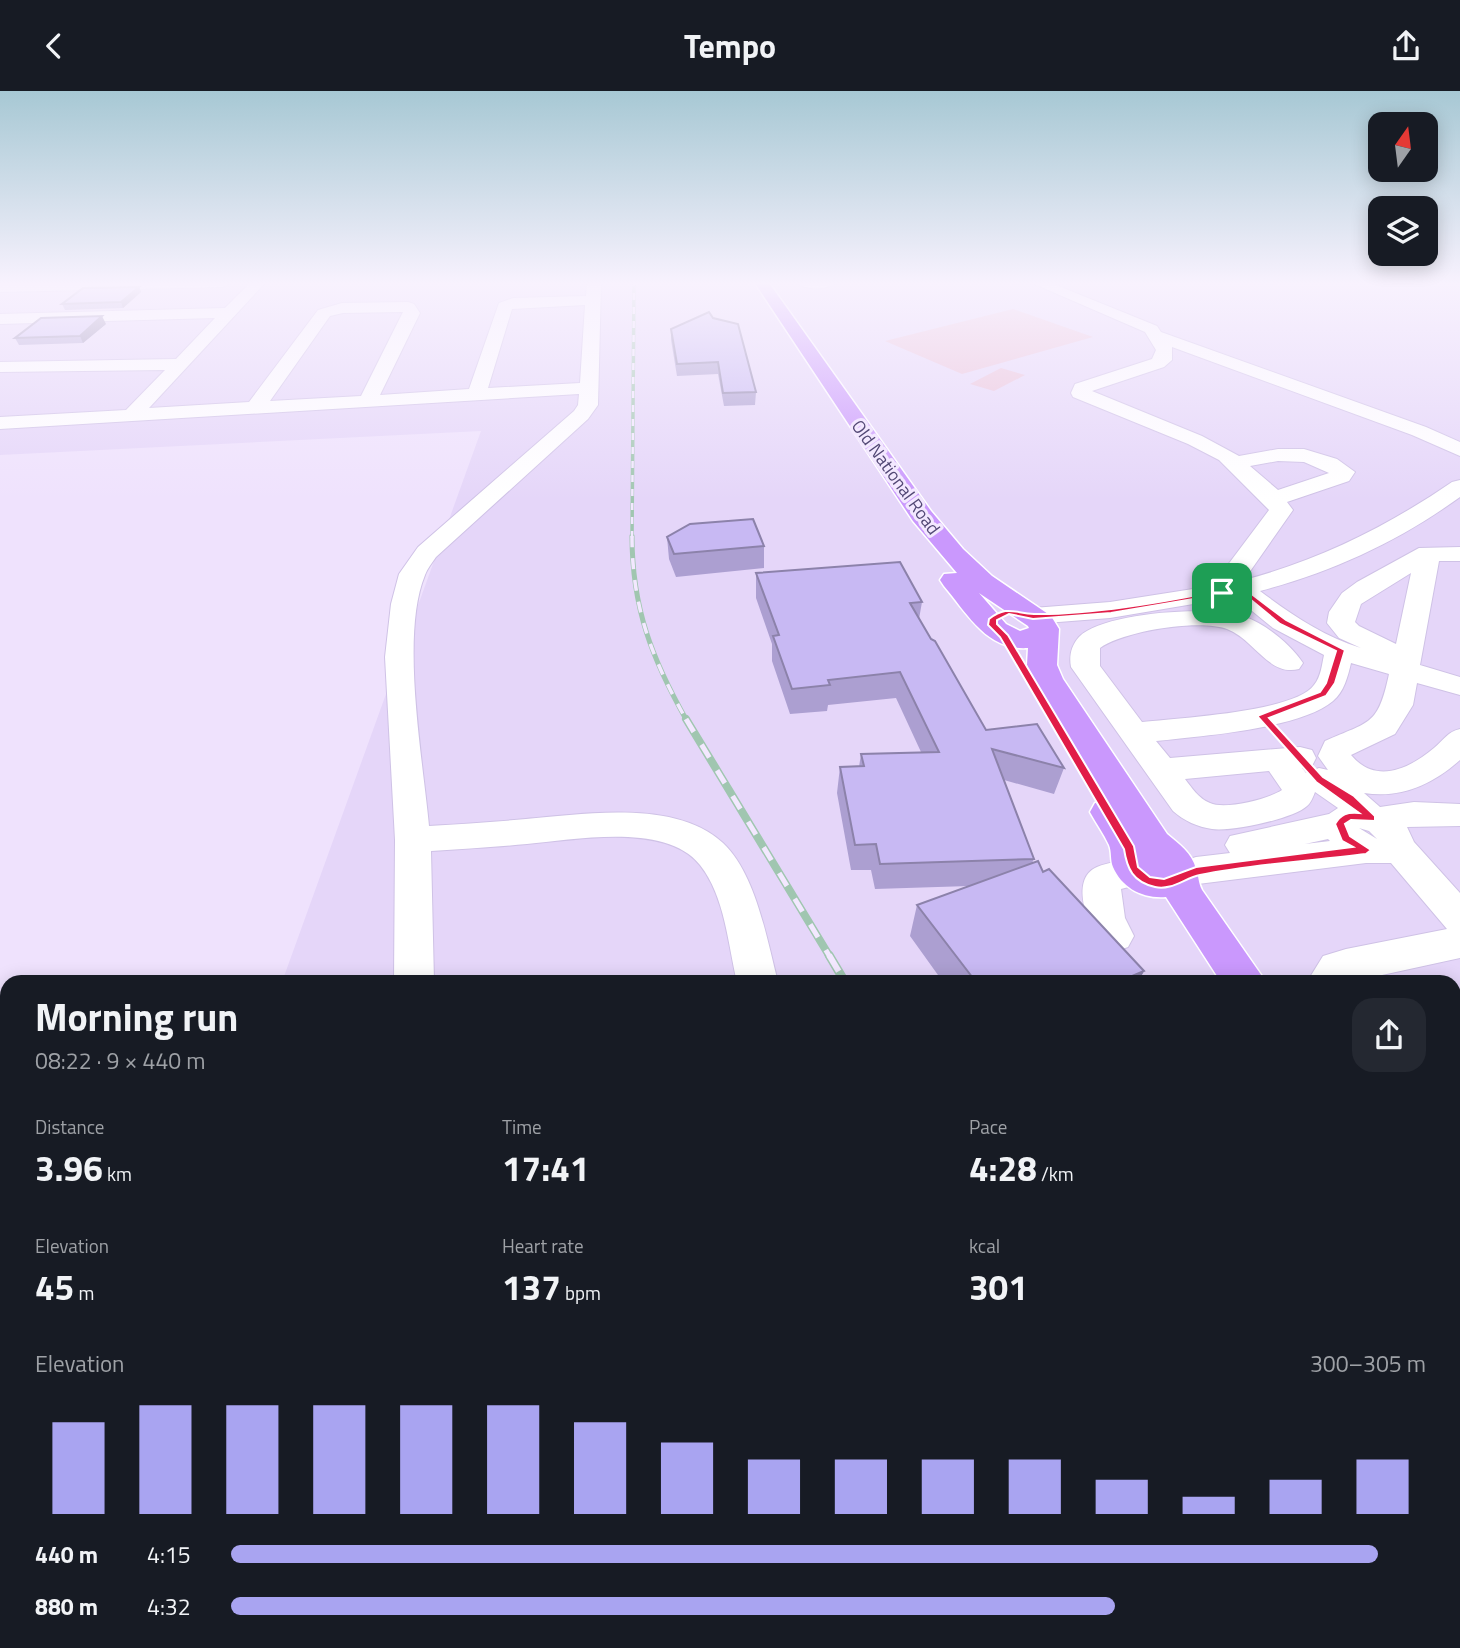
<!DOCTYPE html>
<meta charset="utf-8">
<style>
body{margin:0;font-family:"Titillium Web",sans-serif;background:#242831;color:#f1f3f6;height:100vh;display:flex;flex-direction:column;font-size:26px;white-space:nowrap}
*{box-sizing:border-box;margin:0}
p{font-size:23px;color:#9ea1a6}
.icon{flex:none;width:38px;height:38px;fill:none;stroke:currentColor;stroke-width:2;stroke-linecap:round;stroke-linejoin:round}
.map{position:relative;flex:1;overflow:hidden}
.panel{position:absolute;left:0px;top:884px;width:1461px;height:674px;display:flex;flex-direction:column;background:#171b24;border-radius:21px 21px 0 0;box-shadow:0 4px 18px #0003}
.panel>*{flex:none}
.needle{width:46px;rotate:14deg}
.tools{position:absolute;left:1368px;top:21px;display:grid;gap:14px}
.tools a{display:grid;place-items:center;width:70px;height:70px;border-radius:14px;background:#171b24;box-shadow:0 4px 18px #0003;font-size:35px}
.pin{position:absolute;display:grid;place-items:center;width:60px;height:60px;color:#fff;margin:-30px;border-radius:14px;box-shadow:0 4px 10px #0006}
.round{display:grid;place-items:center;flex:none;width:74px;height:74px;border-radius:21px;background:#242831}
.head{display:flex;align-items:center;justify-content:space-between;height:119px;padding:0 35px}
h1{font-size:38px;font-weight:700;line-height:52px}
.stats{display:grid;grid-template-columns:repeat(3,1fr);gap:10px;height:119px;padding:7px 35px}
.stats div{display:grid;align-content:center}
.stats b{font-size:35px;font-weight:700}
.stats small{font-size:19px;font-weight:400}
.stats p{font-size:19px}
.chart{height:196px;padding:14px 35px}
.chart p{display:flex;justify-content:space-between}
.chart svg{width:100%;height:126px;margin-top:7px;stroke:#a9a4f1;stroke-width:6}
ul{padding:0 35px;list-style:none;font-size:23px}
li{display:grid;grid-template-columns:112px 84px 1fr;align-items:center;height:52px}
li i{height:18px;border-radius:9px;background:#a9a4f1}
header{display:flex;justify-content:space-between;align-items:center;height:91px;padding:0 35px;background:#171b24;font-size:32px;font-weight:700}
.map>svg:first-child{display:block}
.residential{fill:#e5d6f9}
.green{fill:#eac0d7}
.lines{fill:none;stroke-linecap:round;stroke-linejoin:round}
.minor-casing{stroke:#cfc2e6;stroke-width:2}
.major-casing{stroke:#fff;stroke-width:3}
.minor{fill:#fff;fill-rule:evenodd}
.major{fill:#ca98fd;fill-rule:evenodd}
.rail-far4-casing{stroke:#a0c6b0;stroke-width:3.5}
.rail-far3-casing{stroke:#a0c6b0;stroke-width:5}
.rail-far2-casing{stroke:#a0c6b0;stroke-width:8}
.rail-far1-casing{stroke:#a0c6b0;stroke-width:9}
.rail-casing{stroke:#a0c6b0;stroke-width:11}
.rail-far4{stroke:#f3e8ff;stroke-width:2.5;stroke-dasharray:7;stroke-linecap:butt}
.rail-far3{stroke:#f3e8ff;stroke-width:3.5;stroke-dasharray:11;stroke-linecap:butt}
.rail-far2{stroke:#f3e8ff;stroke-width:5;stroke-dasharray:15;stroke-linecap:butt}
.rail-far1{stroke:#f3e8ff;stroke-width:6;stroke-dasharray:19;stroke-linecap:butt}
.rail{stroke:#f3e8ff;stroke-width:9;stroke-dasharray:25;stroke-linecap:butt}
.wall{fill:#ac9fd1}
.shaded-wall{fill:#8c82aa}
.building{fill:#c8b9f3;stroke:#8c82aa;stroke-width:2}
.route{fill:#e11d48;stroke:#fff;stroke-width:2;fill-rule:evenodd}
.labels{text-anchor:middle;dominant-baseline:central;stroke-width:6;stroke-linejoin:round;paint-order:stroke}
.far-street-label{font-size:18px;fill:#524875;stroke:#f3e8ff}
</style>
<header><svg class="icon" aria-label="back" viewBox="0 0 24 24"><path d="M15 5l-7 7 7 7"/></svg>Tempo<svg class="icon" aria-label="share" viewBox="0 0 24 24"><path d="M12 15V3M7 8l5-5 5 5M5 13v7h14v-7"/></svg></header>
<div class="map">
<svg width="1460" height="1557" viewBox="0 0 1460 1557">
<rect width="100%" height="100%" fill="#efe2fd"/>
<path class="residential" d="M0,192H1460V1557H0V1076H7V1550H1454V891H282L481,340L0,364Z"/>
<g class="green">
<path d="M1013,218L1093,246L962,283L885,250Z"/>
<path d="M1001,277L1025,284L994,300L970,293Z"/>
</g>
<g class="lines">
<g class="minor-casing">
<g id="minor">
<path d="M230,192L223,196L0,201V193Z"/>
<path d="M250,192H265L149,317L249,311L318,219L342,212L408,211L414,213L420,222L380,304L469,298L499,212L513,207L586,205L587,192H601L598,314L588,328L436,466C432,472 427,478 425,484C400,544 423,669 429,735C462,733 494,731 526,728C584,723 676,708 723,752C756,783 767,849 778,891H737C728,854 725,805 700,774C666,731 575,749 527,753C495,756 463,758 431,760L434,891H394L395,749L385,566L391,513L399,483L418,456L574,320L578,314L579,303L0,338V326L126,319L165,279L0,281V271L176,268L215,227L0,233V223L225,217ZM585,214L580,292L488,297L512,218ZM403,221L361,305L270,310L330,225L343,222Z"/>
<path d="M797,192H835C827,199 805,199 797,192Z"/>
<path d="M1032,192H1051L1157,235L1161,241L1426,336L1460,351V365L1412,344L1172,256V269L1164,276L1092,300L1202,345L1239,365L1278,358H1304L1337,368L1355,381L1349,390L1287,411L1293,419L1244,489C1320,469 1388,435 1452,391L1460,389V406C1399,450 1333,481 1260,500C1292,524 1323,545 1361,557L1339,547L1327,532L1329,521L1342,502L1357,491L1419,457L1460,456V470H1439L1420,574L1460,586V604L1417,592L1413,614L1395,643L1351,664C1375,693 1408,679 1434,657C1444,649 1447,641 1460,638V669C1433,693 1401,708 1364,702L1380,716L1414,711L1460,713V735L1407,736L1414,751L1460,802V867L1350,891H1307L1323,865L1346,858L1447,838L1391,772H1366L1198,793L1178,800L1165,796L1159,786L1165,776L1196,766L1230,762L1225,754L1230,745L1329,723L1338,717L1315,701C1313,706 1311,712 1307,715C1293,728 1231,741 1212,738C1198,736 1184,730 1173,720L1071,576C1069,565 1071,555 1079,546C1103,521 1213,514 1245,526C1266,533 1291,554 1303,572L1299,578C1269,586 1254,548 1227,538C1199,528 1124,540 1100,557V575L1142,631C1177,627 1295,621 1314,594C1321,586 1322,573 1324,564L1273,537L1235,506L1110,527L1033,533L1023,531L1019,525L1023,519L1033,517L1110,511L1212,495L1269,419L1219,369L1188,353L1073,306L1071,302L1075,293L1152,268L1156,259L1145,241ZM1278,370L1304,371L1329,382L1278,399L1250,375ZM1411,482L1396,553L1359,535L1355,531L1361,513ZM1351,572L1389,583C1378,635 1370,630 1325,650L1318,665L1328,679L1319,677L1306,682L1302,677L1312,675L1316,667L1312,659L1300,656L1170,667L1156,650C1201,645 1300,638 1333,610C1344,601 1348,585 1351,572ZM1269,680L1282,699C1268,708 1225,719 1210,712C1198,707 1192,697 1185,688ZM1359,737L1369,740L1377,748ZM1328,748L1330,750L1305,753Z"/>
<path d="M1135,767L1148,771L1153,781L1148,791L1121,798L1125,827L1134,845L1128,856L1114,861L1100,856C1090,836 1068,789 1097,776C1108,771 1123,770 1135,767Z"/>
<path d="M0,1487L7,1490V1550H89L92,1557H19L17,1552L7,1556L0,1553Z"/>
<rect x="384" y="1550" width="66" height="7"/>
<path d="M919,1550H985L987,1557H921Z"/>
</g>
</g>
<g class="major-casing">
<g id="major">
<path d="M755,192H769L931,420L963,458L992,485L1051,525L1059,538L1057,574L1063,588L1167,743C1179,753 1192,762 1196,778C1199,786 1198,791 1202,799L1266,891H1221L1166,806C1143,808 1122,797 1113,776C1110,769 1112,761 1109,754C1104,743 1096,732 1090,721L1095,712L1107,709L1033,588L1027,574L1028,557C987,560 967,522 944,495L940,489L944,483L957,482L913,430ZM979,502L1028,535L1029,537L1020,540L1006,533Z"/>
<path d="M1454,1161L1460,1163V1223L1454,1221Z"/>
<path d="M1454,1224L1460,1226V1289L1454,1286Z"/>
</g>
</g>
<use href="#minor" class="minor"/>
<use href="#major" class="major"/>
<g class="rail-far4-casing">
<path id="rail-far4" d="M632,447L634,192"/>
</g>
<g class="rail-far3-casing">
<path id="rail-far3" d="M632,445C632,517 652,568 687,630"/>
</g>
<g class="rail-far2-casing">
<path id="rail-far2" d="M686,628L830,866"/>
</g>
<g class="rail-far1-casing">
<path id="rail-far1" d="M829,864L845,891"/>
</g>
<g class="rail-casing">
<path id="rail" d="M1267,1550L1271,1557"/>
</g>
<use href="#rail-far4" class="rail-far4"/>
<use href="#rail-far3" class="rail-far3"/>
<use href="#rail-far2" class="rail-far2"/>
<use href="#rail-far1" class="rail-far1"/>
<use href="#rail" class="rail"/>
</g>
<g class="wall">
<path d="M139,196L141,201L123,217L65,219L62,213Z"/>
<path d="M709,221L756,301L755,314L724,315L718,283L677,285L671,249V238Z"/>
<path d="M106,233L83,252L19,254L15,247Z"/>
<path d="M667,446L764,455V477L676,486L669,468Z"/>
<path d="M756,482L922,511L919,528L986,639L1064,677L1054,703L1004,689L1034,768L1032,772L1043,781L1144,880L1138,891H943L910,845L917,814L969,795L875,798L871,779H851L837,702L840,676H859L861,663L921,661L896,607L828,614L827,620L790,623L772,570V553L756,507Z"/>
<path d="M1345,1550H1454L1460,1557H1349Z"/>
</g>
<g class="shaded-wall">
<path d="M139,196L141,201L123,217L121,211Z"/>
<path d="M102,225L106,233L83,252L80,245Z"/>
<path d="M1144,880L1138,891H1118Z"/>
</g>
<g class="building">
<path d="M139,196L121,211L62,213L83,197Z"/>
<path d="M709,221L713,227L738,233L756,301L723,302L718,271L677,273L671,238Z"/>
<path d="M102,225L80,245L15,247L41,227Z"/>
<path d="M753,428L764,455L674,463L667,446L690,433Z"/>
<path d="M900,471L922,511L910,512L931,548L935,550L986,639L1037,633L1064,677L992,658L1034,768L880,773L876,753L855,754L840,676L864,675L861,663L939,661L900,581L828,589L830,594L792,598L773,545L779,544L756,482Z"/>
<path d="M1038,770L1043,781L1049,778L1144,880L1118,891H976L917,814Z"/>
<path d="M1454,1457L1460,1465V1557H1395L1390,1550H1454Z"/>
<path d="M711,1550H830L831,1557H712Z"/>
</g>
<linearGradient id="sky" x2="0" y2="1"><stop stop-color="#a7c8d4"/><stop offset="0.47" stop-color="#f8f2fe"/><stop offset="1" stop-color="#f8f2fe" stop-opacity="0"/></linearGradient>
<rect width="1460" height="409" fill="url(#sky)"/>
<path class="route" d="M1241,495L1286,529L1345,559L1335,592L1326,605L1269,627L1323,686L1354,705L1375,725V730L1351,729L1345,733L1350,745L1371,759L1366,763C1311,770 1254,773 1200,784C1185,787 1171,800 1155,796C1133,791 1127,778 1124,758L1000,546L988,534L989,528C1007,514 1014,522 1034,523C1096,524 1181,508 1241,495ZM1240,500L1280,533L1336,560L1326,592L1320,601L1257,625L1316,691L1359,722C1347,721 1341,723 1335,733L1342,750L1353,756L1196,776L1164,788L1150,786L1138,776L1134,755L1008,544L997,533V529L1009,523L1033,528L1111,522Z"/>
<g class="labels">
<g class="far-street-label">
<text transform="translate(896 386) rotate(54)">Old National Road</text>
</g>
</g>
</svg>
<div class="tools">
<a><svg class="needle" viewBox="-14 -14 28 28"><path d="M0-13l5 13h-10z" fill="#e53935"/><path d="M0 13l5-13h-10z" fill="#9ea1a6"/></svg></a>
<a><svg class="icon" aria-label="layers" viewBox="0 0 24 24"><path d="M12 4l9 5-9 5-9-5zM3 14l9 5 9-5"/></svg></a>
</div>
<div class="pin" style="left:1222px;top:502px;background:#1e9e55"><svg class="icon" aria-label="arrive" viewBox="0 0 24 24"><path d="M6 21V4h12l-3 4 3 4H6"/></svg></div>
<section class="panel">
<div class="head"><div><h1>Morning run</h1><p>08:22 · 9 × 440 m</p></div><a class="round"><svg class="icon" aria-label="share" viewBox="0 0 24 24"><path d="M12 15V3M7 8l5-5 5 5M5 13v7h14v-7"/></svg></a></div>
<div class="stats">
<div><p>Distance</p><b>3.96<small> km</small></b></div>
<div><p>Time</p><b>17:41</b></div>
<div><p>Pace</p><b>4:28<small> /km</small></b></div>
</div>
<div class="stats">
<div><p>Elevation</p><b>45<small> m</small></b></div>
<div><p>Heart rate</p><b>137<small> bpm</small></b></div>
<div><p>kcal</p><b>301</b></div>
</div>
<div class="chart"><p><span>Elevation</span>300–305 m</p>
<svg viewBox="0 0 160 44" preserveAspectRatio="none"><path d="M5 44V12M15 44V6M25 44V6M35 44V6M45 44V6M55 44V6M65 44V12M75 44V19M85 44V25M95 44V25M105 44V25M115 44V25M125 44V32M135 44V38M145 44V32M155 44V25"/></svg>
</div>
<ul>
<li><b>440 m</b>4:15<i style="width:96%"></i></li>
<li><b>880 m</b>4:32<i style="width:74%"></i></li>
</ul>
</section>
</div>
